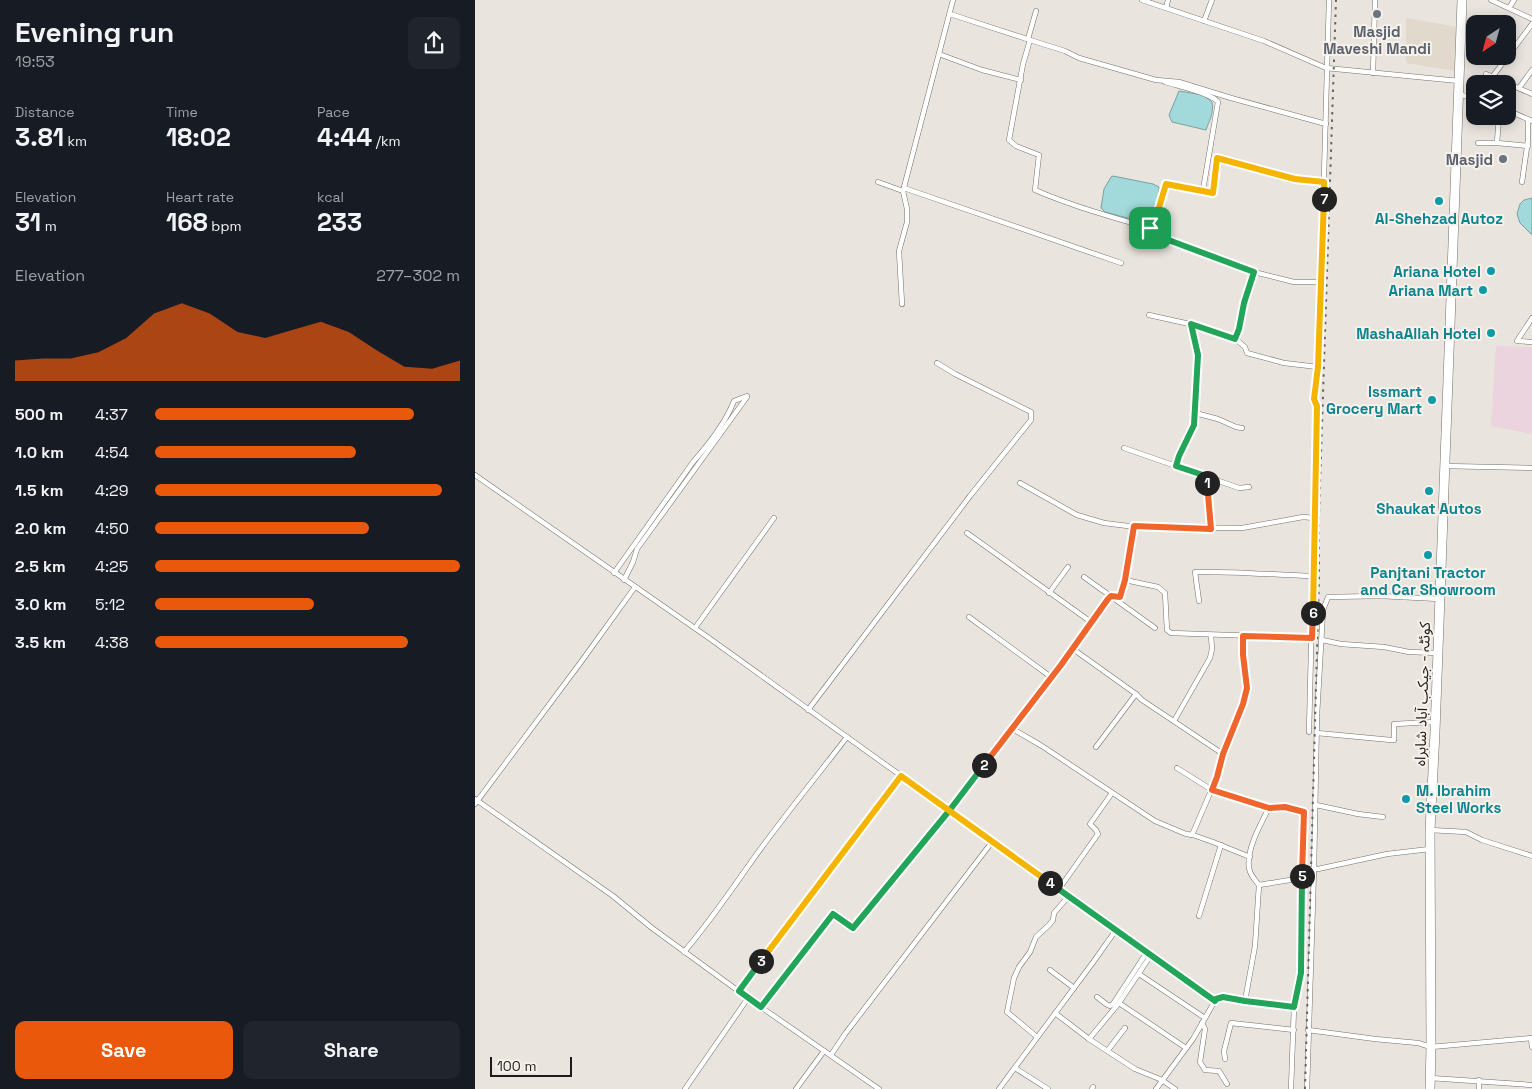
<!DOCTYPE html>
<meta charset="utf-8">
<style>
body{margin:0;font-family:"Space Grotesk","Noto Sans Arabic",sans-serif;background:#20242c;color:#f1f3f6;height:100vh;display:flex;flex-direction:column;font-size:19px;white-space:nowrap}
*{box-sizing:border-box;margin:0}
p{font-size:16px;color:#9ea1a6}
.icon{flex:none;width:28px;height:28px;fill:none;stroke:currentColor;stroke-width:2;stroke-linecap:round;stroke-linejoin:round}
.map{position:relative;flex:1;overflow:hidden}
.side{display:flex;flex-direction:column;background:#171b24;width:475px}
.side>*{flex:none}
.needle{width:32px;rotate:216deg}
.fabs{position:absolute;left:991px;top:15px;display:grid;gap:10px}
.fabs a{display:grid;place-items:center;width:50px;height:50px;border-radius:10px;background:#171b24;box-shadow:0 2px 12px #0003;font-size:25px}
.scale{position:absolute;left:15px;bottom:12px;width:82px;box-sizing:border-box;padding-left:5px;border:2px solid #1d1b19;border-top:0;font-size:14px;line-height:18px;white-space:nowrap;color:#1d1b19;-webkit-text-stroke:4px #f6f1eb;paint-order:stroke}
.pin{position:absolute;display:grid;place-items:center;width:42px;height:42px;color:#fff;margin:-21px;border-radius:10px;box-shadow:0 2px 8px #0006}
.km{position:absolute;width:25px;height:25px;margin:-12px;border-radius:50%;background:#222;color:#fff;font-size:14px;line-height:25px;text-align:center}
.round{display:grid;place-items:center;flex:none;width:52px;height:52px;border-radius:10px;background:#20242c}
.headline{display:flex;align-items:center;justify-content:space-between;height:85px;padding:0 15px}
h1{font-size:28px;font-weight:800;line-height:38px}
.stats{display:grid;grid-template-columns:repeat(3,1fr);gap:8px;height:85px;padding:5px 15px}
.stats div{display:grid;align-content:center}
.stats b{font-size:25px;font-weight:800}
.stats small{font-size:14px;font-weight:400}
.stats p{font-size:14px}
.chart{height:140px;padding:10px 15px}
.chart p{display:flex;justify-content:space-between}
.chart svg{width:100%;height:90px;margin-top:5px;fill:#ea580c;opacity:.7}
.cta{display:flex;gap:10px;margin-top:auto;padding:10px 15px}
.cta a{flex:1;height:58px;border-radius:10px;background:#ea580c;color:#fff;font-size:20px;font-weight:800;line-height:58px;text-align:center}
.cta a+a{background:#20242c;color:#f1f3f6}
ul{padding:0 15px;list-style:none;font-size:16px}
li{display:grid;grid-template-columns:80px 60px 1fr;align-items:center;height:38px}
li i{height:12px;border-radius:6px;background:#ea580c}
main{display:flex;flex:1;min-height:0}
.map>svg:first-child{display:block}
.built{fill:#e1d9cc}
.education{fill:#ebd4de}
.water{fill:#a2dadc;stroke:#7aa1a2}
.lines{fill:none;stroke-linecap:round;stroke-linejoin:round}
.street-casing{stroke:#74716b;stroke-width:5.5}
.highway-casing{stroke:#74716b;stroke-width:10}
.street{stroke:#fff;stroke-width:4.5}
.highway{stroke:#fff;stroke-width:9}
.rail{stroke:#686562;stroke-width:2;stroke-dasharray:2.5 5;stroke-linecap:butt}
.split-1-casing{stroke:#fff;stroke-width:10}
.split-2-casing{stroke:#fff;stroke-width:10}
.split-3-casing{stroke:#fff;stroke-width:10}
.split-4-casing{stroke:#fff;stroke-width:10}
.split-5-casing{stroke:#fff;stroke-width:10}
.split-6-casing{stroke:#fff;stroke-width:10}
.split-7-casing{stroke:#fff;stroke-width:10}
.split-8-casing{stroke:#fff;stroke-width:10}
.split-1{stroke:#22a559;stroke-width:6}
.split-2{stroke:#f0652b;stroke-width:6}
.split-3{stroke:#22a559;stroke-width:6}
.split-4{stroke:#f5b400;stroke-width:6}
.split-5{stroke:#22a559;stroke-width:6}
.split-6{stroke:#f0652b;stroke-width:6}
.split-7{stroke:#f5b400;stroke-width:6}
.split-8{stroke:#f5b400;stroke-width:6}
.worship-dot{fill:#6b7280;stroke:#f6f1eb;stroke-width:2}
.culture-dot{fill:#0f9aa8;stroke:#f6f1eb;stroke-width:2}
.labels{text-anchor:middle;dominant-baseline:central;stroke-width:4;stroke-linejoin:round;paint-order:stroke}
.worship-label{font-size:15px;font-weight:bold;fill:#5b616d;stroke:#f6f1eb}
.culture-label{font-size:15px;font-weight:bold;fill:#0d838f;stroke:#f6f1eb;text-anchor:end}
.street-label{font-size:15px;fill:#1d1b19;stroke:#f6f1eb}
</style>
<main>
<section class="side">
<div class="headline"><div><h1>Evening run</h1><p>19:53</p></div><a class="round"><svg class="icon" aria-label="share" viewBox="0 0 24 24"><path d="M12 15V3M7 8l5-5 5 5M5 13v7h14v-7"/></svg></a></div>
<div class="stats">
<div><p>Distance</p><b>3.81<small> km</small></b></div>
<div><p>Time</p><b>18:02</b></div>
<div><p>Pace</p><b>4:44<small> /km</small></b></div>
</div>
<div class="stats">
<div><p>Elevation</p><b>31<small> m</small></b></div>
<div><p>Heart rate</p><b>168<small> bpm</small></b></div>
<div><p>kcal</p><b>233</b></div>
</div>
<div class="chart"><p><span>Elevation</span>277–302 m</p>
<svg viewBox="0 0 160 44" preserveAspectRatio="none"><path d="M0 44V34L10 33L20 33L30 30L40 23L50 11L60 6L70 11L80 20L90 23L100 19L110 15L120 20L130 29L140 37L150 38L160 34V44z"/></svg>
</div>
<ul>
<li><b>500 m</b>4:37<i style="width:85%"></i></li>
<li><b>1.0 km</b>4:54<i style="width:66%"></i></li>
<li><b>1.5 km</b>4:29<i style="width:94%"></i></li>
<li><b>2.0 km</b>4:50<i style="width:70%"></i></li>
<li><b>2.5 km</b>4:25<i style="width:100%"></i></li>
<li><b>3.0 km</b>5:12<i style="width:52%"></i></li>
<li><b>3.5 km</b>4:38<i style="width:83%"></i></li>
</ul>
<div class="cta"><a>Save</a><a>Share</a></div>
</section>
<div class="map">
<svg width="1057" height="1089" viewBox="0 0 1057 1089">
<rect width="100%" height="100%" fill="#e9e4de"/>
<path class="built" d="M931,18L983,27V65L979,71L931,63Z"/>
<path class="education" d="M1021,346L1057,347V434L1016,426Z"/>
<g class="water">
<path d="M704,91L728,95L737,102C739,114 734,121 731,130L697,122L694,115Z"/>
<path d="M638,176L678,184L684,187C684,193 680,220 675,223C674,224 672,223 671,223L630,212L626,208L629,189L636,177Z"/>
<path d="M1057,198V235L1045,223L1042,214L1045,204L1049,200Z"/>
</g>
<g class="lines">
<g class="street-casing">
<g id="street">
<path d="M667,0L789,41L851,68L984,81"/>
<path d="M1016,0L1057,19"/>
<path d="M691,8L693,0"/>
<path d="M1034,8L1039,0"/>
<path d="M475,14L555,40L548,64L534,140L541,146L564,155L560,190C597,206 636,217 675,228L680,235L779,272L819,282H846"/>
<path d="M729,21L737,0"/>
<path d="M553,39L561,11"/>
<path d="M555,40L590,51L604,58L681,80L704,82L756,98L851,124"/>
<path d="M464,54L507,70L546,80"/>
<path d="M898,73L900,0"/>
<path d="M1011,74L1057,94"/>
<path d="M1018,76L1057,24"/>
<path d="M690,82C702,86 736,93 743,102L728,190"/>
<path d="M1044,88L1057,70"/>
<path d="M984,94L1000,99"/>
<path d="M1032,110L1057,121"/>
<path d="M1003,143H1022L1053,146"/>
<path d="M1022,143L1024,116"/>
<path d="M403,182L428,191L478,0"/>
<path d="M1047,182L1053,140V120"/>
<path d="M429,188L646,263"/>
<path d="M675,228L683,211L691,184L738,193L742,158L820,179L849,182"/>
<path d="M427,304L424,251L432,222V209L428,191"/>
<path d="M674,315L719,325L758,337L770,347L772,353L809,363L843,367"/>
<path d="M1057,318L1042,341L1057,342"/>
<path d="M760,339L764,329L769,303L779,272"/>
<path d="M720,413L743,419L761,427L767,428"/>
<path d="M649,448L764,488L774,487"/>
<path d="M701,466L704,456L719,425L723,355L716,324"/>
<path d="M969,466L1057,468"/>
<path d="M0,475L234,638L740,1001"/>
<path d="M731,476L736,529"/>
<path d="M545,483L602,515L629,523L661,527L767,528L828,517L839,518"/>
<path d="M492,533L616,622"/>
<path d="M139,573L218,462C233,445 251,422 259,401L272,396"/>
<path d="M609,577L680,628"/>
<path d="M149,580L158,562L162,549L272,397"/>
<path d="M650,580L683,587L690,593L692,630L696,633L837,638"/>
<path d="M574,593L593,567"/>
<path d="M724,601L720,572C759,571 799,575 838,576"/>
<path d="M494,617L576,677"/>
<path d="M220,628L299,518"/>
<path d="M847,640L866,644L909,647L934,652L963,653"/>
<path d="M598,649L633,599L636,596L645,597L647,594L659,527"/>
<path d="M333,710L495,496L556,420V412L480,374L462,363"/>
<path d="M699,721L735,658L737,649L736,635"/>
<path d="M536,728L567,746L680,821L711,834L718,835L738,842L775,857"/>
<path d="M834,732L842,406L839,399L843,369L846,282L854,0"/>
<path d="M842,733L916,740H919V724L960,722"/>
<path d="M621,747L661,694"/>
<path d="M702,768L737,790L794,808L810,807L829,812L826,973L819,1007L816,1089"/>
<path d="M0,799L138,896L177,928L273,998L404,1089"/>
<path d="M0,804L106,662L160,587"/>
<path d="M841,805L883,814L908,817"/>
<path d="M955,830L991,832L1007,840L1057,856"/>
<path d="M717,835L742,777L748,754L768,704L772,688L768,655V636"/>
<path d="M827,869H843L912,854L955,849"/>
<path d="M784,885C780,880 775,875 774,868C771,850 786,823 794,808"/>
<path d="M584,889L623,834L621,830L615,824L637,793"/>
<path d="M724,916L746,845"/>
<path d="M209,952C233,924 253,895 274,865C305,821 339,780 372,737"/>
<path d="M575,970L599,988"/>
<path d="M664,974L730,1018"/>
<path d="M264,991L323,911L427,776"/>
<path d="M622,997L631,1004L635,1006L638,1004L672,952"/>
<path d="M770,1001L780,946L784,885L827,878"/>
<path d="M644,1003L711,1048"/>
<path d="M286,1007L358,914L378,928L473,811L598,649L661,694L667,700L748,754"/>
<path d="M580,1013L614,1039L660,1069L687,1080L700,1089"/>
<path d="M727,1023L730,1029L725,1062L730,1070L744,1071L752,1084"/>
<path d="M833,1030L900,1039L943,1043L956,1047L1057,1038"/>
<path d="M562,1037L532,1012L539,978L544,967L555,952L561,937L574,925L578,920L579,913L594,896"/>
<path d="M1056,1038L1057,1047"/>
<path d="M614,1039L644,1003L676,955"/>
<path d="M633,1050L650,1028"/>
<path d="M356,1055L370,1034L517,842"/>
<path d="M750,1059L749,1051L756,1023L819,1030"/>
<path d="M540,1068L573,1089"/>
<path d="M955,1078L1057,1085"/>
<path d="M210,1089L273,998"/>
<path d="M321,1089L349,1051"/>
<path d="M524,1089L619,961L641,930"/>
<path d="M617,1089L618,1087"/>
<path d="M681,1089L718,1039L741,999L748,997L770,1001L819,1007"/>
<path d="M832,1089L839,869L842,715L848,610L853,597L906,596L965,599"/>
<path d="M1004,1089V1080"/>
</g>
</g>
<g class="highway-casing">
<path id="highway" d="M955,1089L956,1047L955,830L960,732L987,0"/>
</g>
<use href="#street" class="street"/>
<use href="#highway" class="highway"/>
<path class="rail" d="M830,1089L844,578V516L861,0"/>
</g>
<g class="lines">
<g class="split-1-casing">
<path id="split-1" d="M675,228L680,235L779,272L769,303L764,329L760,339L716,324L723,355L719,425L704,456L701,466L731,476L732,483"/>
</g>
<g class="split-2-casing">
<path id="split-2" d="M509,765L586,665L633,599L636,596L645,597L650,580L659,526L736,529L732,483"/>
</g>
<g class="split-3-casing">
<path id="split-3" d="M286,961L264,991L286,1007L358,914L378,928L474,811L509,765"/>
</g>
<g class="split-4-casing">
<path id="split-4" d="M286,961L426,776L575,883"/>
</g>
<g class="split-5-casing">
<path id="split-5" d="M575,883L740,1001L741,999L748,997L770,1001L819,1007L826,973L827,876"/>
</g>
<g class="split-6-casing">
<path id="split-6" d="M827,876L829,812L810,807L794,808L737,790L742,777L748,754L768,704L772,688L768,655V636L837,638L838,613"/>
</g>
<g class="split-7-casing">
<path id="split-7" d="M838,613L842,406L839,399L843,367L849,199"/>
</g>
<g class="split-8-casing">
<path id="split-8" d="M675,228L683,211L691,184L738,193L742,158L820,179L849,182V199"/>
</g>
<use href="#split-1" class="split-1"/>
<use href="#split-2" class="split-2"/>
<use href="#split-3" class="split-3"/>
<use href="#split-4" class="split-4"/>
<use href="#split-5" class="split-5"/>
<use href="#split-6" class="split-6"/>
<use href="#split-7" class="split-7"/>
<use href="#split-8" class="split-8"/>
</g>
<g class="worship-dot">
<circle cx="902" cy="14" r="5"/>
<circle cx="1028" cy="159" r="5"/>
</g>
<g class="culture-dot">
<circle cx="964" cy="201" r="5"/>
<circle cx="1016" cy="271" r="5"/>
<circle cx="1008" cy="290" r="5"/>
<circle cx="1016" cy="333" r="5"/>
<circle cx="957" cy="400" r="5"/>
<circle cx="954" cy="491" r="5"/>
<circle cx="953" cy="555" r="5"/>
<circle cx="931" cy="799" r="5"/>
</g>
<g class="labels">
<g class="worship-label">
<text x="902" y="31">Masjid<tspan x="902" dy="17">Maveshi Mandi</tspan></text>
<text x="1018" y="159" text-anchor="end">Masjid</text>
</g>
<g class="culture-label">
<text x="964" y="218" text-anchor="middle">Al-Shehzad Autoz</text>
<text x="1006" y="271">Ariana Hotel</text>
<text x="998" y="290">Ariana Mart</text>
<text x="1006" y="333">MashaAllah Hotel</text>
<text x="947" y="391">Issmart<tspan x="947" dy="17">Grocery Mart</tspan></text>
<text x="954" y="508" text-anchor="middle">Shaukat Autos</text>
<text x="953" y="572" text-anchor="middle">Panjtani Tractor<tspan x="953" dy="17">and Car Showroom</tspan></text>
<text x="941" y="790" text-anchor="start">M. Ibrahim<tspan x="941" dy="17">Steel Works</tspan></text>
</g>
<g class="street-label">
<text transform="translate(947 694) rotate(-88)">کوئٹہ - جیکب آباد شاہراہ</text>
</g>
</g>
</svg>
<div class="fabs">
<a><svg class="needle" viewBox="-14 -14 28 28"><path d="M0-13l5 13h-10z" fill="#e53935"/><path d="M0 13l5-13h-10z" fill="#9ea1a6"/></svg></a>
<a><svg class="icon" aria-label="layers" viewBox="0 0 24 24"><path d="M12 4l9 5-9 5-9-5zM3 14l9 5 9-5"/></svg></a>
</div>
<div class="scale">100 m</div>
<div class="pin" style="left:675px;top:228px;background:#1e9e55"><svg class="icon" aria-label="arrive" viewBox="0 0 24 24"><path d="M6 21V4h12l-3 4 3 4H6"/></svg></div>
<b class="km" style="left:732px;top:483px">1</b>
<b class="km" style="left:509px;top:765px">2</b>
<b class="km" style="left:286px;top:961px">3</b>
<b class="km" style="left:575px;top:883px">4</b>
<b class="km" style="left:827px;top:876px">5</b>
<b class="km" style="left:838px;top:613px">6</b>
<b class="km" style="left:849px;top:199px">7</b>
</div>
</main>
